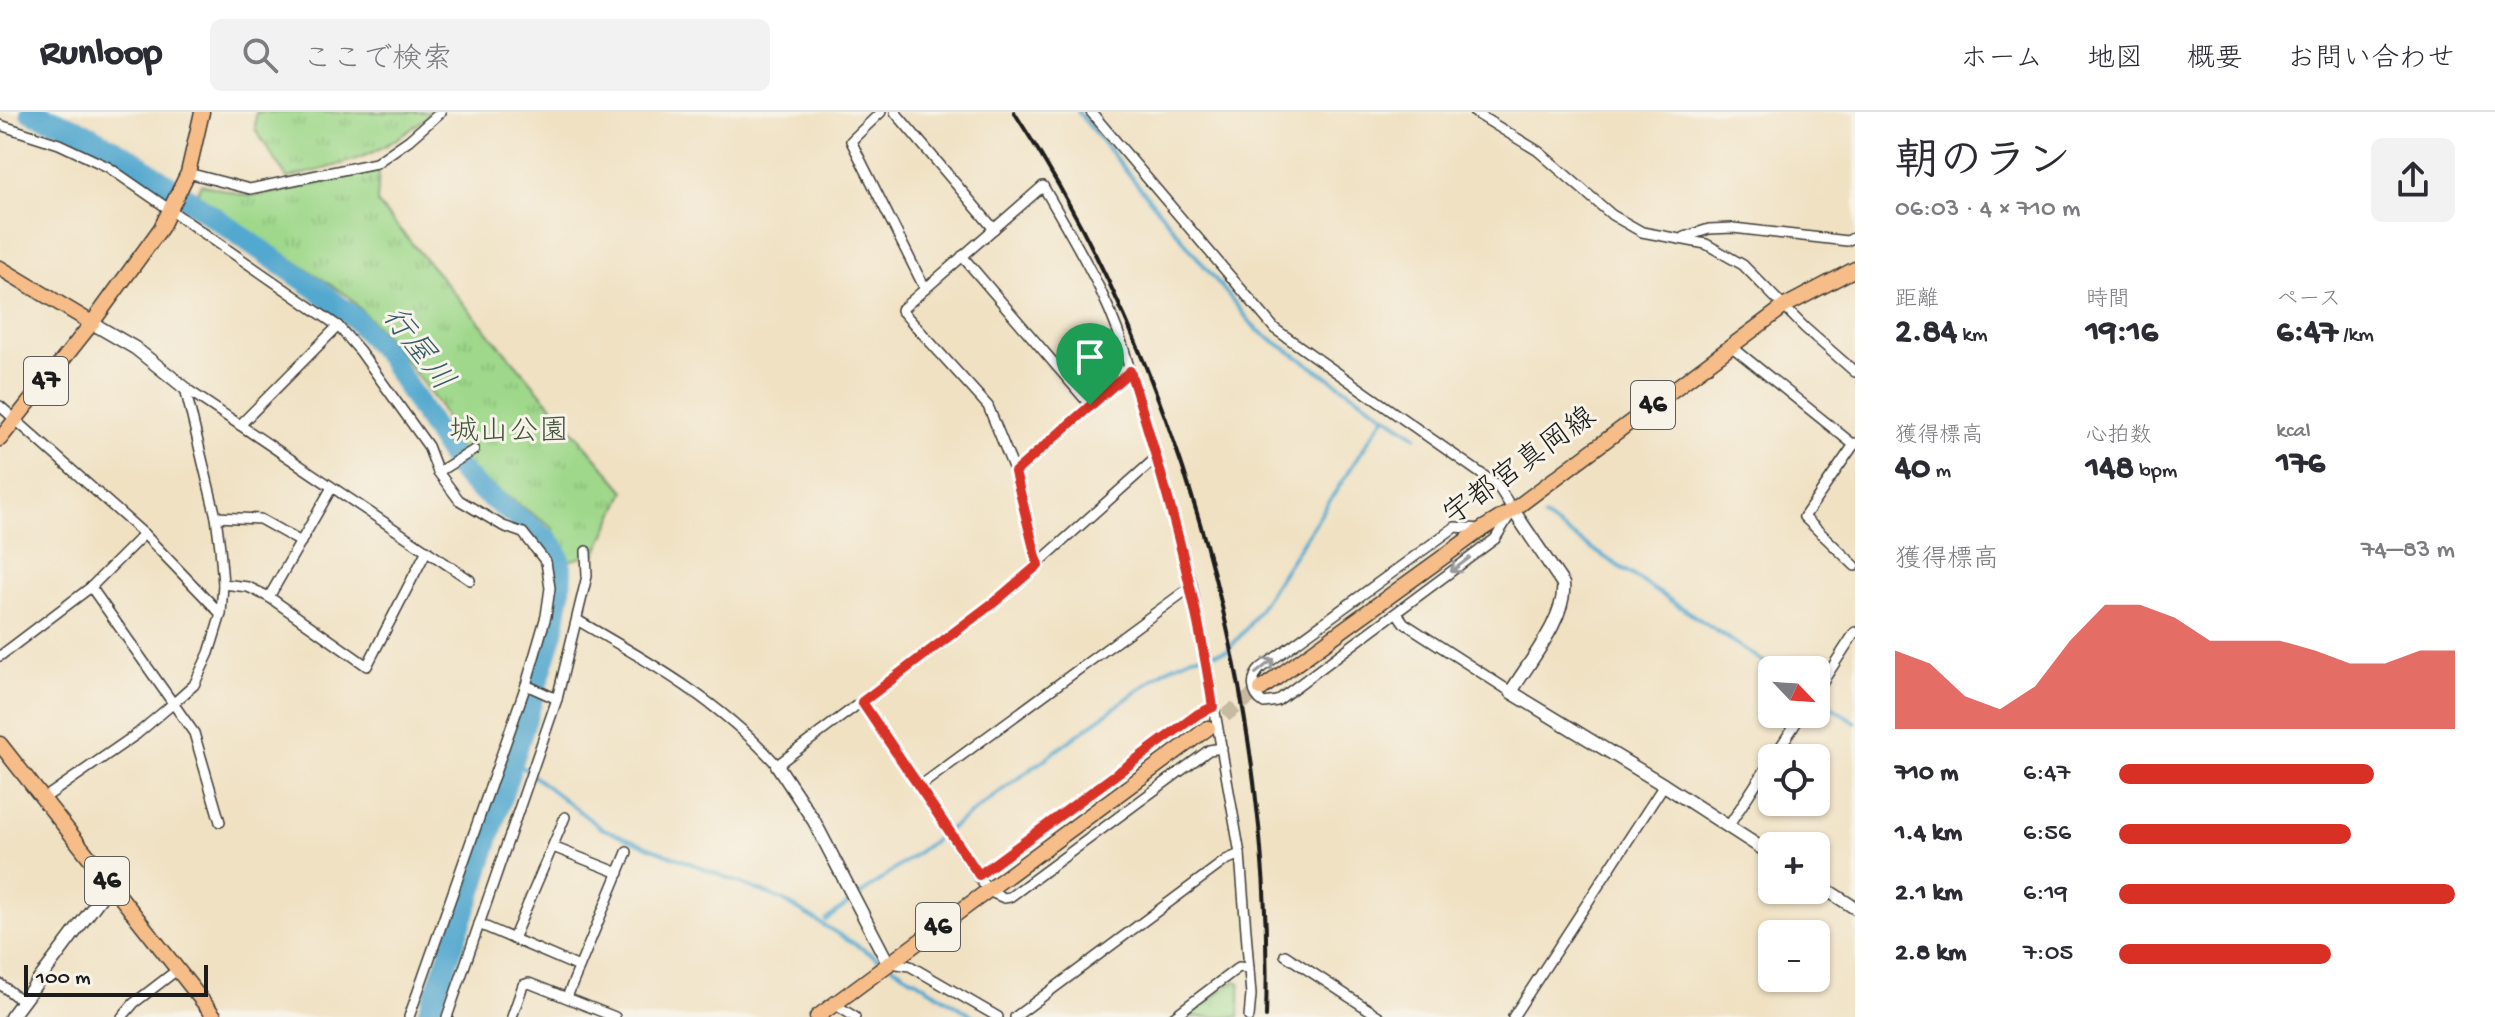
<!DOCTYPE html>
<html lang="ja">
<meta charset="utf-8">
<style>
body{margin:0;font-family:"Gochi Hand","Klee One",sans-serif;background:#f2f2f3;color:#2b2b33;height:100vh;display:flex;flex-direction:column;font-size:30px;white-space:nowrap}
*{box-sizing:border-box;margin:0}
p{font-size:26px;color:#7c7c81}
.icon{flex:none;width:44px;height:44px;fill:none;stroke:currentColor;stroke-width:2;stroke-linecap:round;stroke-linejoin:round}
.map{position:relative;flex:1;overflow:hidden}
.drawer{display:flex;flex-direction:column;background:#fff;width:640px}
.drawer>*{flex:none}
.needle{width:52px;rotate:115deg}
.buttons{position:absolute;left:1758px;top:544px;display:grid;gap:16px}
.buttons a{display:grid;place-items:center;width:72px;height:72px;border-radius:12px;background:#fff;box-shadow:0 2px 6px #0004;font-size:40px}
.scale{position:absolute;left:24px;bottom:20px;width:184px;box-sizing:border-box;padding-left:8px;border:4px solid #1c1c1c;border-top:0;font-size:22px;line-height:28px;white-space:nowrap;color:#1c1c1c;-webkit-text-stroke:6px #f7f3e8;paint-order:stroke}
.pin{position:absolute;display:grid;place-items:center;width:68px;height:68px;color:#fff;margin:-82px -34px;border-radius:50% 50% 50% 0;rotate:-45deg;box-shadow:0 0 8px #0007}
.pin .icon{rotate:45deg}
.round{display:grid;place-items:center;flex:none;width:84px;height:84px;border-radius:12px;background:#f2f2f3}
.overview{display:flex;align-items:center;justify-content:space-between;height:136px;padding:0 40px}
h1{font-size:44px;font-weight:700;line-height:60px}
.metrics{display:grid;grid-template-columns:repeat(3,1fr);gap:12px;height:136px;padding:8px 40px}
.metrics div{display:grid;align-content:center}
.metrics b{font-size:34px;font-weight:700}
.metrics small{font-size:22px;font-weight:400}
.metrics p{font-size:22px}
.chart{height:224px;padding:16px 40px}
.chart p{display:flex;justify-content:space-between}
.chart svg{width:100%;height:144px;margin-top:8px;fill:#d93025;opacity:.7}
ul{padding:0 40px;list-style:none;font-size:26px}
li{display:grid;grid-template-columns:128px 96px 1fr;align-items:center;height:60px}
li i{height:20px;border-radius:10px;background:#d93025}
header{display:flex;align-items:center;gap:48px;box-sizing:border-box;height:112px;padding:0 40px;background:#fff;border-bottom:2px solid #e1e1e2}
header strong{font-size:38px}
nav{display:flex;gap:44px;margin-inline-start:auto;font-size:28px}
.search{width:560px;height:72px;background:#f2f2f3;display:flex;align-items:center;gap:20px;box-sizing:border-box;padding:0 28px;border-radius:12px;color:#7c7c81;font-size:30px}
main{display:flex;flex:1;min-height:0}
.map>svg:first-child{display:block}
.park{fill:url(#park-tufts);stroke:#5e7a54;stroke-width:2}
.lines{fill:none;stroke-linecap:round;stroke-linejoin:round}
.stream{stroke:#53a8cf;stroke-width:4}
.river{stroke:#53a8cf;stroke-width:22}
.primary-tunnel{stroke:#c6baa1;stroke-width:14;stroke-dasharray:14 7;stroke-linecap:butt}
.minor-casing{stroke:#3c3a35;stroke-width:12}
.tertiary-casing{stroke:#3c3a35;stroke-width:15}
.primary-casing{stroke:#3c3a35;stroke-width:17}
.minor{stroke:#fff;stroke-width:9}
.tertiary{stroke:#fff;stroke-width:12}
.primary{stroke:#f7bd88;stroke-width:14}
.rail{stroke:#1c1c1c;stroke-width:4}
.oneway{stroke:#999}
.route-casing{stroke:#fff;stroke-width:16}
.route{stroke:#d93025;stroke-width:10}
.labels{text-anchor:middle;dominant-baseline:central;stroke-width:6;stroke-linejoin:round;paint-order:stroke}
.shield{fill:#f7f3e8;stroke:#5e5c59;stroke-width:2}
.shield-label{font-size:28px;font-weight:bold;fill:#1c1c1c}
.park-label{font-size:30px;fill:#43543d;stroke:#f7f3e8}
.street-label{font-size:30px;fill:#1c1c1c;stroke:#f7f3e8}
.water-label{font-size:32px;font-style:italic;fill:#355b6d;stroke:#f7f3e8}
</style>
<header>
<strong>Runloop</strong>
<div class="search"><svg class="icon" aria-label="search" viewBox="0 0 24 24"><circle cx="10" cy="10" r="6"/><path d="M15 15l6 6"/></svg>ここで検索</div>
<nav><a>ホーム</a><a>地図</a><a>概要</a><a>お問い合わせ</a></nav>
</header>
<main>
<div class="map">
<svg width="1855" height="905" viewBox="0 0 1855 905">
<defs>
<pattern id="park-tufts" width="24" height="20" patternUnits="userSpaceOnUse" patternTransform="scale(2)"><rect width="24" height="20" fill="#9fd88b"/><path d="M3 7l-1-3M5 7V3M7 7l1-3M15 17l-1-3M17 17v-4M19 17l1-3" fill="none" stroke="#88b977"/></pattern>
</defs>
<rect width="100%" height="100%" fill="#f7f3e8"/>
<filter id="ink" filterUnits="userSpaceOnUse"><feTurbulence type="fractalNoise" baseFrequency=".0125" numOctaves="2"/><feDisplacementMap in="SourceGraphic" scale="16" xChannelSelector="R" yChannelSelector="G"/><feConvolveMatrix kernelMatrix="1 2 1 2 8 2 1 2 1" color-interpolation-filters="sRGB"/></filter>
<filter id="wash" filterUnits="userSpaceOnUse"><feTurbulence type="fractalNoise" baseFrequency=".006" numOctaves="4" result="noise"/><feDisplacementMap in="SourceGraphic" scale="32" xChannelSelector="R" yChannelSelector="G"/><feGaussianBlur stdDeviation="1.8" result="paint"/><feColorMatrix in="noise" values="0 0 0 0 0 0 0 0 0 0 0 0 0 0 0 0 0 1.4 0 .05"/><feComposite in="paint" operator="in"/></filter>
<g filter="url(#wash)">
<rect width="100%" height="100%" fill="#f0e1c2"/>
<g class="park">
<path d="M256,0H432C382,44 350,51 287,66L255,17Z"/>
<path d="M379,57L377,91L625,379L596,442L563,450L553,416L483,368L467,353L439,293L394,233L348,184L196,84L201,72L247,84L281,80Z"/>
<path d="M1235,869L1240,871L1239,905H1187Z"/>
</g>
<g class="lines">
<g class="stream">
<path d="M1078,0L1256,217L1416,324"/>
<path d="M1544,405L1776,558"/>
<path d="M1816,585L1855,610"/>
<path d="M514,649L601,716L781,787L884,850"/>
<path d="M826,808L1167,557L1192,545L1227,539L1247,516L1384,305"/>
<path d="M892,854L975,905"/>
</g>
<path class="river" d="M31,0L77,17L129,46L320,179L355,207L388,244L459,357L475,374L548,428L557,441L561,455L560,480L553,520L472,779L427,905"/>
</g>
</g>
<g filter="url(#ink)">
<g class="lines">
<path class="primary-tunnel" d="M1208,616L1261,577"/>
<g class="minor-casing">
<g id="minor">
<path d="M881,0L851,29L925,177"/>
<path d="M895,0L994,117"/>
<path d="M1091,0L1275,217L1497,373L1513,398L1495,427L1277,589L1264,591C1251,583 1250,566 1261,556L1455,415L1481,417"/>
<path d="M1474,0L1538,39L1612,103L1642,120L1706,132L1743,153L1805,216L1855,260"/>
<path d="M0,13L59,32L108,55L338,214L360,239L428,334L438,360L459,388L503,414L523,421L546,450L550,476L546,504L526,573L409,905"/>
<path d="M188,61L250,77L376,51L409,28L441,0"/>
<path d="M1684,125L1709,117L1733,116L1847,129L1855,125"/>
<path d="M962,144L1090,293"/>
<path d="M1731,234L1854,333"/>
<path d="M185,276L470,468"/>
<path d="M0,294L144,422L221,502"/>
<path d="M240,313L338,214"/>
<path d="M1855,331L1804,405L1855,454"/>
<path d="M438,360L474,338"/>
<path d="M1015,360L1130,259L1157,345L1192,474L1206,549L1240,742L1251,883L1249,905"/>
<path d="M216,405L260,407L301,430"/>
<path d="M1038,453L1015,360L988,294L901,198L1043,74C1077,134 1114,192 1130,259"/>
<path d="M223,472L248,475L269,485L367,554L427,438"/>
<path d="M91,475L194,621L220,710"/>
<path d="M269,485L331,377"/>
<path d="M1397,501L1404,511L1511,580"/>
<path d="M577,508C650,550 721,590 777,653L997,488L1157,345"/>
<path d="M0,544L91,475L144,422"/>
<path d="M526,573L557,587"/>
<path d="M1816,580L1855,520"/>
<path d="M862,590L988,779L1004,786L1010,785L1209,638L1222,636"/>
<path d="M1773,646L1802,602"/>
<path d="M920,674L1192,474"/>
<path d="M43,687L137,622L175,590L194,573L209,541L221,502L223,472L220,436L216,405L185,276"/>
<path d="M1728,715L1772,647"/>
<path d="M553,735L619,761"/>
<path d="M979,763L1198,602L1213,595"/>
<path d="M479,812L579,855"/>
<path d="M513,827L565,705"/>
<path d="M1285,843L1380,905"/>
<path d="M891,851L910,854L998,905"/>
<path d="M0,872L23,890"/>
<path d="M567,885L627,740"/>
<path d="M834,892L855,905"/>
<path d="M122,905L134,891L177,858"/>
<path d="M447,905L557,587L587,464L586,439"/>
<path d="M512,905L523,873L529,871L615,905"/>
<path d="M1015,905L1226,748L1240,742"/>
<path d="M1173,905L1239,855L1249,856"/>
<path d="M1513,905L1664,673"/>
</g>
</g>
<g class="tertiary-casing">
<g id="tertiary">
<path d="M92,211L135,236L185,276"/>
<path d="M1513,398L1563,472C1567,505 1528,551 1511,580L1664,673L1772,743"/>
<path d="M777,653L814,709L888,851"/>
<path d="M1816,771L1855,796"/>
<path d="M11,905L110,773"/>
</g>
</g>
<g class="primary-casing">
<g id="primary">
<path d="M0,156L92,211"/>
<path d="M0,327L92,211L161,116L188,61L202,0"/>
<path d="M1261,577L1482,417L1513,398L1785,194L1855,157"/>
<path d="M0,632L215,905"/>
<path d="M817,905L1208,616"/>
</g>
</g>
<use href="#minor" class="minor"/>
<use href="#tertiary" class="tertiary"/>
<use href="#primary" class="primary"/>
<path class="rail" d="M1014,0C1182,257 1275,598 1266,905"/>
</g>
<defs><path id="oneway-shaft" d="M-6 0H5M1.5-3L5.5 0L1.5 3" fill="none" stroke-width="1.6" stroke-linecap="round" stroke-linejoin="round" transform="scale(2)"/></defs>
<g class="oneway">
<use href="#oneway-shaft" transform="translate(1460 453) rotate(143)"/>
<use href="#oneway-shaft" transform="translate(1265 554) rotate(-38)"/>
</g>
</g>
<g class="lines" filter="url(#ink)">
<g class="route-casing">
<path id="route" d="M1130,259C1165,370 1196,480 1213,595L1198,602L979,763L862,590L997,488L1038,453L1015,360Z"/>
</g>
<use href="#route" class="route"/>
</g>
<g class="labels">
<g class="shield">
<rect x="24" y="245" width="44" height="48" rx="6"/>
<rect x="1631" y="269" width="44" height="48" rx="6"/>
<rect x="85" y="745" width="44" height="48" rx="6"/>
<rect x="916" y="791" width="44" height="48" rx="6"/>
</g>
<g class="shield-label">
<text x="46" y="269">47</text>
<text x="1653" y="293">46</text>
<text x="107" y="769">46</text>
<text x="938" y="815">46</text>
</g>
<g class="park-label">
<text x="509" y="321">城山公園</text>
</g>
<g class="street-label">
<text transform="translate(1521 356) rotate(-36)">宇都宮真岡線</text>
</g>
<g class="water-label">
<text transform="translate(416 238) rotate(53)">行屋川</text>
</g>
</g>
</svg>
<div class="buttons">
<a><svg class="needle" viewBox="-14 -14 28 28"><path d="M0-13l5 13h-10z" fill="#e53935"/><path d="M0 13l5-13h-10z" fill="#7c7c81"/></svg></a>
<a><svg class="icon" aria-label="locate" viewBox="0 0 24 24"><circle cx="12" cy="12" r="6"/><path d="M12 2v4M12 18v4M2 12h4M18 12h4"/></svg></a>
<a>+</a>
<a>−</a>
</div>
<div class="scale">100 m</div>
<div class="pin" style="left:1090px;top:293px;background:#1e9e55"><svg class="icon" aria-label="arrive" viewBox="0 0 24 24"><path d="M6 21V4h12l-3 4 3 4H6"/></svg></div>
</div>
<section class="drawer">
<div class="overview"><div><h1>朝のラン</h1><p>06:03 · 4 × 710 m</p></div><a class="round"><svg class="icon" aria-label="share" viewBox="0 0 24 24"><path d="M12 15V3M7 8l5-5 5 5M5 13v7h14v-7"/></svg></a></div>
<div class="metrics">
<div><p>距離</p><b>2.84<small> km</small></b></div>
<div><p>時間</p><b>19:16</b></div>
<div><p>ペース</p><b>6:47<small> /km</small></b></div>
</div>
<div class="metrics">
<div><p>獲得標高</p><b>40<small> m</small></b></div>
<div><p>心拍数</p><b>148<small> bpm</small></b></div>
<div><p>kcal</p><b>176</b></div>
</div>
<div class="chart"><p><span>獲得標高</span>74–83 m</p>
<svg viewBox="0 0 160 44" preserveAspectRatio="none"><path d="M0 44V20L10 24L20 34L30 38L40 31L50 17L60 6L70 6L80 10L90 17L100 17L110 17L120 20L130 24L140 24L150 20L160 20V44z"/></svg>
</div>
<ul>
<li><b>710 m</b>6:47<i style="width:76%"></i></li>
<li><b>1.4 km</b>6:56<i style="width:69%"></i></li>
<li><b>2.1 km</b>6:19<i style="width:100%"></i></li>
<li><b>2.8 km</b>7:05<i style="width:63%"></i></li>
</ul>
</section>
</main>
